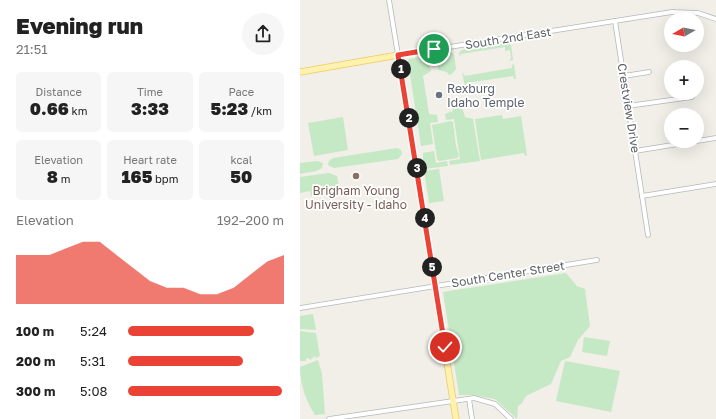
<!DOCTYPE html>
<meta charset="utf-8">
<style>
body{margin:0;font-family:"Golos Text",sans-serif;background:#f6f6f6;color:#222;height:100vh;display:flex;flex-direction:column;font-size:15px;white-space:nowrap}
*{box-sizing:border-box;margin:0}
p{font-size:13px;color:#767676}
.icon{flex:none;width:22px;height:22px;fill:none;stroke:currentColor;stroke-width:2;stroke-linecap:round;stroke-linejoin:round}
.map{position:relative;flex:1;overflow:hidden}
.sheet{display:flex;flex-direction:column;background:#fff;width:300px}
.sheet>*{flex:none}
.needle{width:26px;rotate:261deg}
.buttons{position:absolute;left:364px;top:12px;display:grid;gap:8px}
.buttons a{display:grid;place-items:center;width:40px;height:40px;border-radius:50%;background:#fff;box-shadow:0 4px 16px #0002;font-size:20px}
.pin{position:absolute;display:grid;place-items:center;width:34px;height:34px;color:#fff;margin:-17px;border:2px solid #fff;border-radius:50%;box-shadow:0 1px 4px #0007}
.km{position:absolute;width:20px;height:20px;margin:-10px;border-radius:50%;background:#222;color:#fff;font-size:11px;line-height:20px;text-align:center}
.round{display:grid;place-items:center;flex:none;width:42px;height:42px;border-radius:21px;background:#f6f6f6}
.head{display:flex;align-items:center;justify-content:space-between;height:68px;padding:0 16px}
h1{font-size:22px;font-weight:800;line-height:30px}
.figures{display:grid;grid-template-columns:repeat(3,1fr);gap:6px;height:68px;padding:4px 16px}
.figures div{display:grid;align-content:center;border-radius:6px;background:#f6f6f6;text-align:center}
.figures b{font-size:17px;font-weight:800}
.figures small{font-size:11px;font-weight:400}
.figures p{font-size:11px}
.chart{height:112px;padding:8px 16px}
.chart p{display:flex;justify-content:space-between}
.chart svg{width:100%;height:72px;margin-top:4px;fill:#ea4335;opacity:.7}
ul{padding:0 16px;list-style:none;font-size:13px}
li{display:grid;grid-template-columns:64px 48px 1fr;align-items:center;height:30px}
li i{height:10px;border-radius:5px;background:#ea4335}
main{display:flex;flex:1;min-height:0}
.map>svg:first-child{display:block}
.green{fill:#c5e8c5}
.lines{fill:none;stroke-linecap:round;stroke-linejoin:round}
.minor-casing{stroke:#b5b8bc;stroke-width:5.5}
.major-casing{stroke:#f2c960;stroke-width:7}
.minor{stroke:#fff;stroke-width:4}
.major{stroke:#fff2af;stroke-width:5.5}
.route-casing{stroke:#fff;stroke-width:8}
.route{stroke:#ea4335;stroke-width:5}
.worship-dot{fill:#6b7280;stroke:#fff;stroke-width:1.5}
.education-dot{fill:#8d6e63;stroke:#fff;stroke-width:1.5}
.labels{text-anchor:middle;dominant-baseline:central;stroke-width:3.5;stroke-linejoin:round;paint-order:stroke}
.street-label{font-size:12px;fill:#5f6368;stroke:#fff}
.worship-label{font-size:12px;fill:#5b616d;stroke:#fff;text-anchor:start}
.education-label{font-size:12px;fill:#785e54;stroke:#fff}
</style>
<main>
<section class="sheet">
<div class="head"><div><h1>Evening run</h1><p>21:51</p></div><a class="round"><svg class="icon" aria-label="share" viewBox="0 0 24 24"><path d="M12 15V3M7 8l5-5 5 5M5 13v7h14v-7"/></svg></a></div>
<div class="figures">
<div><p>Distance</p><b>0.66<small> km</small></b></div>
<div><p>Time</p><b>3:33</b></div>
<div><p>Pace</p><b>5:23<small> /km</small></b></div>
</div>
<div class="figures">
<div><p>Elevation</p><b>8<small> m</small></b></div>
<div><p>Heart rate</p><b>165<small> bpm</small></b></div>
<div><p>kcal</p><b>50</b></div>
</div>
<div class="chart"><p><span>Elevation</span>192–200 m</p>
<svg viewBox="0 0 160 44" preserveAspectRatio="none"><path d="M0 44V14L10 14L20 14L30 10L40 6L50 6L60 14L70 22L80 30L90 34L100 34L110 38L120 38L130 34L140 26L150 18L160 14V44z"/></svg>
</div>
<ul>
<li><b>100 m</b>5:24<i style="width:81%"></i></li>
<li><b>200 m</b>5:31<i style="width:74%"></i></li>
<li><b>300 m</b>5:08<i style="width:99%"></i></li>
</ul>
</section>
<div class="map">
<svg width="416" height="419" viewBox="0 0 416 419">
<rect width="100%" height="100%" fill="#f1efe8"/>
<g class="green">
<path d="M207,43L211,45L213,60L209,61L211,58L210,50L205,51V47L161,54L160,57L159,53L162,50Z"/>
<path d="M151,52L154,54L156,69L152,74L149,75L147,72L138,70L136,54Z"/>
<path d="M128,56L131,71L123,76L129,114L137,115L138,122L130,123L133,144L121,146L108,61L109,59Z"/>
<path d="M214,64L216,79H214L213,76L166,83V87H165L162,72L165,76L212,68V65Z"/>
<path d="M162,107L165,117L173,119L180,161L150,165L149,161L160,159L154,119L146,120L145,114L153,111V109Z"/>
<path d="M202,115L203,119L221,116L227,155L225,156L224,153L181,160L175,119Z"/>
<path d="M43,117L48,150L14,156L8,123Z"/>
<path d="M151,121L153,122L156,146L159,156L157,158L139,161L137,159L132,125Z"/>
<path d="M97,148L101,150L102,154L98,159L34,168L28,165L29,161L33,158Z"/>
<path d="M134,151L136,163L147,161L148,166L123,169V153Z"/>
<path d="M17,161L23,163L22,168L16,171L0,174V163Z"/>
<path d="M139,169L144,201L129,203L124,171Z"/>
<path d="M29,173L37,176L40,191L11,196L10,191L0,193V177Z"/>
<path d="M266,273L277,286L285,289L290,326L278,340L270,357L261,361L251,384L226,396L222,403L218,406L217,419L195,399L173,395H159L143,292Z"/>
<path d="M13,314L16,330L0,329V316Z"/>
<path d="M0,331L16,333L20,356L16,358L15,356L10,360L9,358L6,359V361H0V363Z"/>
<path d="M284,337L310,341L307,356L282,352Z"/>
<path d="M18,360L22,374L25,414L15,415C6,401 0,384 0,367Z"/>
<path d="M265,361L320,371L311,412L256,401Z"/>
</g>
<g class="lines">
<g class="minor-casing">
<g id="minor">
<path d="M89,0L98,55L372,12L398,13L416,19"/>
<path d="M315,21L348,235"/>
<path d="M324,76L349,72"/>
<path d="M328,106L392,97"/>
<path d="M335,151L416,138"/>
<path d="M342,196L416,184"/>
<path d="M0,308L297,260"/>
<path d="M169,399L172,419"/>
<path d="M29,419L174,398L195,404L211,419"/>
</g>
</g>
<g class="major-casing">
<path id="major" d="M0,72L98,55L156,419"/>
</g>
<use href="#minor" class="minor"/>
<use href="#major" class="major"/>
</g>
<g class="lines">
<g class="route-casing">
<path id="route" d="M134,49L98,55L145,347"/>
</g>
<use href="#route" class="route"/>
</g>
<circle class="worship-dot" cx="139" cy="95" r="4"/>
<circle class="education-dot" cx="56" cy="176" r="4"/>
<g class="labels">
<g class="street-label">
<text transform="translate(208 38) rotate(-9)">South 2nd East</text>
<text transform="translate(329 108) rotate(81)">Crestview Drive</text>
<text transform="translate(208 274) rotate(-9)">South Center Street</text>
</g>
<g class="worship-label">
<text x="147" y="88">Rexburg<tspan x="147" dy="14">Idaho Temple</tspan></text>
</g>
<g class="education-label">
<text x="56" y="190">Brigham Young<tspan x="56" dy="14">University - Idaho</tspan></text>
</g>
</g>
</svg>
<div class="buttons">
<a><svg class="needle" viewBox="-14 -14 28 28"><path d="M0-13l5 13h-10z" fill="#e53935"/><path d="M0 13l5-13h-10z" fill="#767676"/></svg></a>
<a>+</a>
<a>−</a>
</div>
<div class="pin" style="left:134px;top:49px;background:#1e9e55"><svg class="icon" aria-label="arrive" viewBox="0 0 24 24"><path d="M6 21V4h12l-3 4 3 4H6"/></svg></div>
<div class="pin" style="left:145px;top:347px;background:#d93025"><svg class="icon" aria-label="check" viewBox="0 0 24 24"><path d="M5 12l5 5 9-10"/></svg></div>
<b class="km" style="left:101px;top:69px">1</b>
<b class="km" style="left:109px;top:118px">2</b>
<b class="km" style="left:117px;top:168px">3</b>
<b class="km" style="left:125px;top:218px">4</b>
<b class="km" style="left:132px;top:267px">5</b>
</div>
</main>
